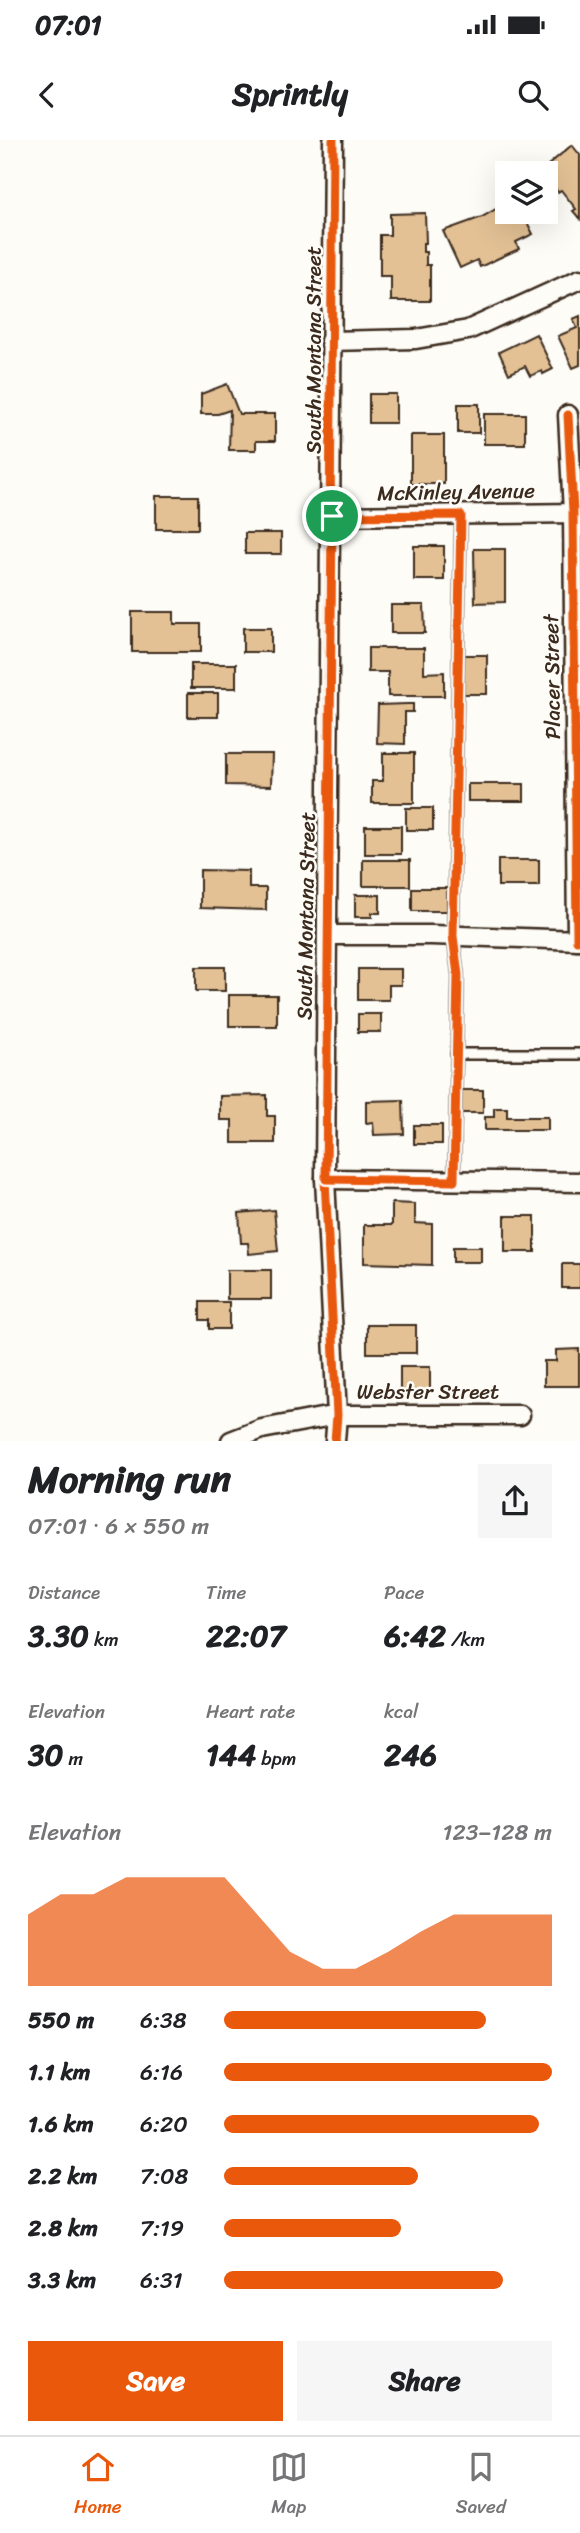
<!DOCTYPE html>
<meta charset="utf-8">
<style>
body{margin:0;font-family:Sriracha,sans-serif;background:#f6f6f6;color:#202124;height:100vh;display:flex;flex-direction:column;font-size:26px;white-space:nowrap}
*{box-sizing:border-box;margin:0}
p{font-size:23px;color:#757577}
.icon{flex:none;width:38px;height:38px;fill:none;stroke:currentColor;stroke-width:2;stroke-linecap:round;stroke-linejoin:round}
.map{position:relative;height:1301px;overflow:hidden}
.drawer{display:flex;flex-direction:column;background:#fff;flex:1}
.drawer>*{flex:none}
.fabs{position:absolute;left:495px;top:21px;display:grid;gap:14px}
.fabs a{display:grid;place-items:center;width:63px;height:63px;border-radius:0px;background:#fff;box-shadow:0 7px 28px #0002;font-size:35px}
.pin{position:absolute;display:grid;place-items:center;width:60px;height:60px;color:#fff;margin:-30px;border:4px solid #fff;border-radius:50%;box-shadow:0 2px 7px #0007}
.round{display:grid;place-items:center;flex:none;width:74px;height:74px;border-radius:0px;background:#f6f6f6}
.overview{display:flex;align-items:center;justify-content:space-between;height:119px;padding:0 28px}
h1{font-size:38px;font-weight:700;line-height:52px}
.metrics{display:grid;grid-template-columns:repeat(3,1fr);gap:10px;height:119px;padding:7px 28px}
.metrics div{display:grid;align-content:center}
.metrics b{font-size:30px;font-weight:700}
.metrics small{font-size:19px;font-weight:400}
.metrics p{font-size:19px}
.chart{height:196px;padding:14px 28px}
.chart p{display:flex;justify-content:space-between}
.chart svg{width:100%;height:126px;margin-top:7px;fill:#ea580c;opacity:.7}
.action{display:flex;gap:14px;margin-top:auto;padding:14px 28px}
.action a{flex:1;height:80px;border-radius:0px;background:#ea580c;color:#fff;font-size:28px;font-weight:700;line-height:80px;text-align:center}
.action a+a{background:#f6f6f6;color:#202124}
ul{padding:0 28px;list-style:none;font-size:23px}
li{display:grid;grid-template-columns:112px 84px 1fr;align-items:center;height:52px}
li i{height:18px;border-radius:9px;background:#ea580c}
.status{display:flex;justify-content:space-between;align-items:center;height:49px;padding:0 35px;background:#fff;direction:ltr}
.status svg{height:19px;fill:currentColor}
header{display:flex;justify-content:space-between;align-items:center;height:91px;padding:0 28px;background:#fff;font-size:32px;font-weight:700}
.tab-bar{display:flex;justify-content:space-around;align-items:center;height:98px;border-top:2px solid #e0e0e0;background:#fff;font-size:19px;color:#757577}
.tab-bar a{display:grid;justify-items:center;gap:4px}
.tab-bar .on{color:#ea580c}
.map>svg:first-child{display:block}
.building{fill:#e3c195;stroke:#3b2a1e;stroke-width:2}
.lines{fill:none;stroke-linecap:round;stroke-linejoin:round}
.service-casing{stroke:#3b2a1e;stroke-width:14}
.minor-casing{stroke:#3b2a1e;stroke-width:23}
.service{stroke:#fdfcf7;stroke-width:9}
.minor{stroke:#fdfcf7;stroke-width:18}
.cycleway-casing{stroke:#fdfcf7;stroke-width:13}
.cycleway{stroke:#e8590c;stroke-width:9}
.route-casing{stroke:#fff;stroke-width:14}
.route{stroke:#ea580c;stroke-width:9}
.labels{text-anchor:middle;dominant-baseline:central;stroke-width:5;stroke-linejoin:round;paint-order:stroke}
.street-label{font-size:21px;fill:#3b2a1e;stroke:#fdfcf7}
</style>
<div class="status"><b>07:01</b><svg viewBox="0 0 49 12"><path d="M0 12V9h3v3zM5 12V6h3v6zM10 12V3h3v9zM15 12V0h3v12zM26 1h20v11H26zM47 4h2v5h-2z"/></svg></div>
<header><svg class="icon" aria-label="back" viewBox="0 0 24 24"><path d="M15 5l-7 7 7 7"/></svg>Sprintly<svg class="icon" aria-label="search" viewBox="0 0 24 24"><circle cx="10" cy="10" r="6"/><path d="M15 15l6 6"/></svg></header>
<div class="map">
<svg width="580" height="1301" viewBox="0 0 580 1301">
<rect width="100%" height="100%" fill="#fdfcf7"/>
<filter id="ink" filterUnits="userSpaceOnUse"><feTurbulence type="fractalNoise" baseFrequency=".0143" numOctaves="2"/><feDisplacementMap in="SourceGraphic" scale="14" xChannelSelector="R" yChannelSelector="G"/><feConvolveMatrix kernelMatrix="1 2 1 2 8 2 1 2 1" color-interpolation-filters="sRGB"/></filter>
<g filter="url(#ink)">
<g class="building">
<path d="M572,5L580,15V79L573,71L576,69L561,50L558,52L546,37V33L541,31Z"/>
<path d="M508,62V72H522L533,94L516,102L519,109L501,117L480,127L477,120L460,128L443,91L482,77Z"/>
<path d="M425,73L426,103H423V112H426V125H430V161H391V136H380V95H390V74Z"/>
<path d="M580,176V225L573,228L558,196L577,188L573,179Z"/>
<path d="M536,194L553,229L543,234L542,231L530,236L525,226L509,234L499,212Z"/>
<path d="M227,244L239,274H275V301H256V310H229L230,270L218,274H201V254Z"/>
<rect x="369" y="254" width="27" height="29"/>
<rect x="458" y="264" width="21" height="29"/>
<rect x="484" y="274" width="41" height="30"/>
<rect x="411" y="295" width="33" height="49"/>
<rect x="156" y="356" width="42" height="33"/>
<rect x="245" y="393" width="36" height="21"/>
<rect x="414" y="406" width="30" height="34"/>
<path d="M474,409H505V462L475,463Z"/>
<path d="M391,465H424L425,493H391Z"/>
<path d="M132,472H174V484H201V512H132Z"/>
<rect x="243" y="488" width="28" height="24"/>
<path d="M368,508H424V533L444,532V556H388V532H368Z"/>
<rect x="460" y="515" width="27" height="39"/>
<rect x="191" y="524" width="45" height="24"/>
<rect x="188" y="553" width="30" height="24"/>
<path d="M407,564H413V572H405V604L377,603L378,565Z"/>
<path d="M383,613H414V663H372V641H383Z"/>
<path d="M226,614H272L271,646L226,645Z"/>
<rect x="468" y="644" width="56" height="17"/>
<rect x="406" y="668" width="27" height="22"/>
<rect x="365" y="686" width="36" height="28"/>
<rect x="363" y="720" width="47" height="26"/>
<rect x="498" y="720" width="41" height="26"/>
<path d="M200,730L249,731V748H266V770L200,768Z"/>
<rect x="412" y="748" width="35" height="23"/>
<path d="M355,755H380V773H372V777H355Z"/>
<rect x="196" y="827" width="29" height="24"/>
<path d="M358,829H401V845H389V860H358Z"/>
<rect x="229" y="855" width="48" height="31"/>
<rect x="358" y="874" width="23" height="18"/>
<rect x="461" y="950" width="22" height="23"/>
<path d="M267,955V976H275V1003H232V980H220V956Z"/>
<path d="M403,960L404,994L374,995L373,982L366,983V961Z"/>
<path d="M494,968H507V977H548V990H485V977H494Z"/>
<rect x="414" y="985" width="28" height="19"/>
<path d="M392,1063L415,1064V1083L432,1084V1125L364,1123V1085H392Z"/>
<path d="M274,1070L278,1111L249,1114L248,1103H241L239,1073Z"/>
<rect x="505" y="1076" width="30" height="36"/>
<rect x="453" y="1107" width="28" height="15"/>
<rect x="562" y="1124" width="18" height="24"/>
<rect x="227" y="1130" width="44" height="29"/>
<path d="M200,1162H229V1189H209V1180H200Z"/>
<rect x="367" y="1185" width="49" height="28"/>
<path d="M579,1209V1246H544V1221H556V1210Z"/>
<rect x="400" y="1227" width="30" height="24"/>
</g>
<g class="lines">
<g class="service-casing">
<g id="service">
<path d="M456,914H580"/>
<path d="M454,1041L458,835L453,796L461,375"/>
</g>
</g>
<g class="minor-casing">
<g id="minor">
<path d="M333,0L325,1039L337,1275L335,1301"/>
<path d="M330,201L416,199L468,190L580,139"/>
<path d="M568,275L573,373L577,800"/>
<path d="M332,376L580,373"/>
<path d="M329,795H431L580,800"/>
<path d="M325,1039L580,1042"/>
<path d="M231,1301L262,1289L337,1275H520"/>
</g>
</g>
<use href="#service" class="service"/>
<use href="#minor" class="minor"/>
<g class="cycleway-casing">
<g id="cycleway">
<path d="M333,0L325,1039L337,1275L335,1301"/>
<path d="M568,275L573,373L577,800"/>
</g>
</g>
<use href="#cycleway" class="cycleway"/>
</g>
</g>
<g class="lines" filter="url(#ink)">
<g class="route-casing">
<path id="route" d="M461,375L453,796L458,835L454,1041L326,1039L332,376Z"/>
</g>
<use href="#route" class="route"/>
</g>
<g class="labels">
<g class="street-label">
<text transform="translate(314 210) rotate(-90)">South Montana Street</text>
<text transform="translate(456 352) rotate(-1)">McKinley Avenue</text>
<text transform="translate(552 537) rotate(-91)">Placer Street</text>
<text transform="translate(306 776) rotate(-89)">South Montana Street</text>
<text x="428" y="1252">Webster Street</text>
</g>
</g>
</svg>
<div class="fabs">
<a><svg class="icon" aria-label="layers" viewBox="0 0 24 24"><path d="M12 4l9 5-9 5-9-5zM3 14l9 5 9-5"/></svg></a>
</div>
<div class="pin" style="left:332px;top:376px;background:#1e9e55"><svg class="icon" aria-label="arrive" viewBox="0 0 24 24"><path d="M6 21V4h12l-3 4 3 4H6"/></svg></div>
</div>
<section class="drawer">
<div class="overview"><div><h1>Morning run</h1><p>07:01 · 6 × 550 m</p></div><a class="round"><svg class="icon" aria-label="share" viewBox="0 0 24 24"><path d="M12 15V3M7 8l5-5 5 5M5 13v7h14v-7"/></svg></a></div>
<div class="metrics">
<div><p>Distance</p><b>3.30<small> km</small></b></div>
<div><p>Time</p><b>22:07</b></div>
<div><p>Pace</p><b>6:42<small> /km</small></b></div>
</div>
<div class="metrics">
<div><p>Elevation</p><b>30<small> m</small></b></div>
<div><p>Heart rate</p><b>144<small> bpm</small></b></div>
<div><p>kcal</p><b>246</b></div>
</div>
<div class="chart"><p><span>Elevation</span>123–128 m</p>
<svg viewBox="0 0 160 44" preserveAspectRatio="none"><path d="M0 44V19L10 12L20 12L30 6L40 6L50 6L60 6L70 19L80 32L90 38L100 38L110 32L120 25L130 19L140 19L150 19L160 19V44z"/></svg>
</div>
<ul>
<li><b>550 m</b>6:38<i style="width:80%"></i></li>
<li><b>1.1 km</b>6:16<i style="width:100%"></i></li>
<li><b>1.6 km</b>6:20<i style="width:96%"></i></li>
<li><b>2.2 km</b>7:08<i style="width:59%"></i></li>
<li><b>2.8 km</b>7:19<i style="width:54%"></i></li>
<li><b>3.3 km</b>6:31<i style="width:85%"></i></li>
</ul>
<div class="action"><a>Save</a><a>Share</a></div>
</section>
<nav class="tab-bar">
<a class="on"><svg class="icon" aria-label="home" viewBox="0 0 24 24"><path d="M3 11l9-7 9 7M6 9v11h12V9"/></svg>Home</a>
<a><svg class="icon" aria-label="map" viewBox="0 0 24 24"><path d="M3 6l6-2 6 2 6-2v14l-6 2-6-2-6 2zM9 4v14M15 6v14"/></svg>Map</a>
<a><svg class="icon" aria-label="saved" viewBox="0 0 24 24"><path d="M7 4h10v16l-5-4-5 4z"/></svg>Saved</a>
</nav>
